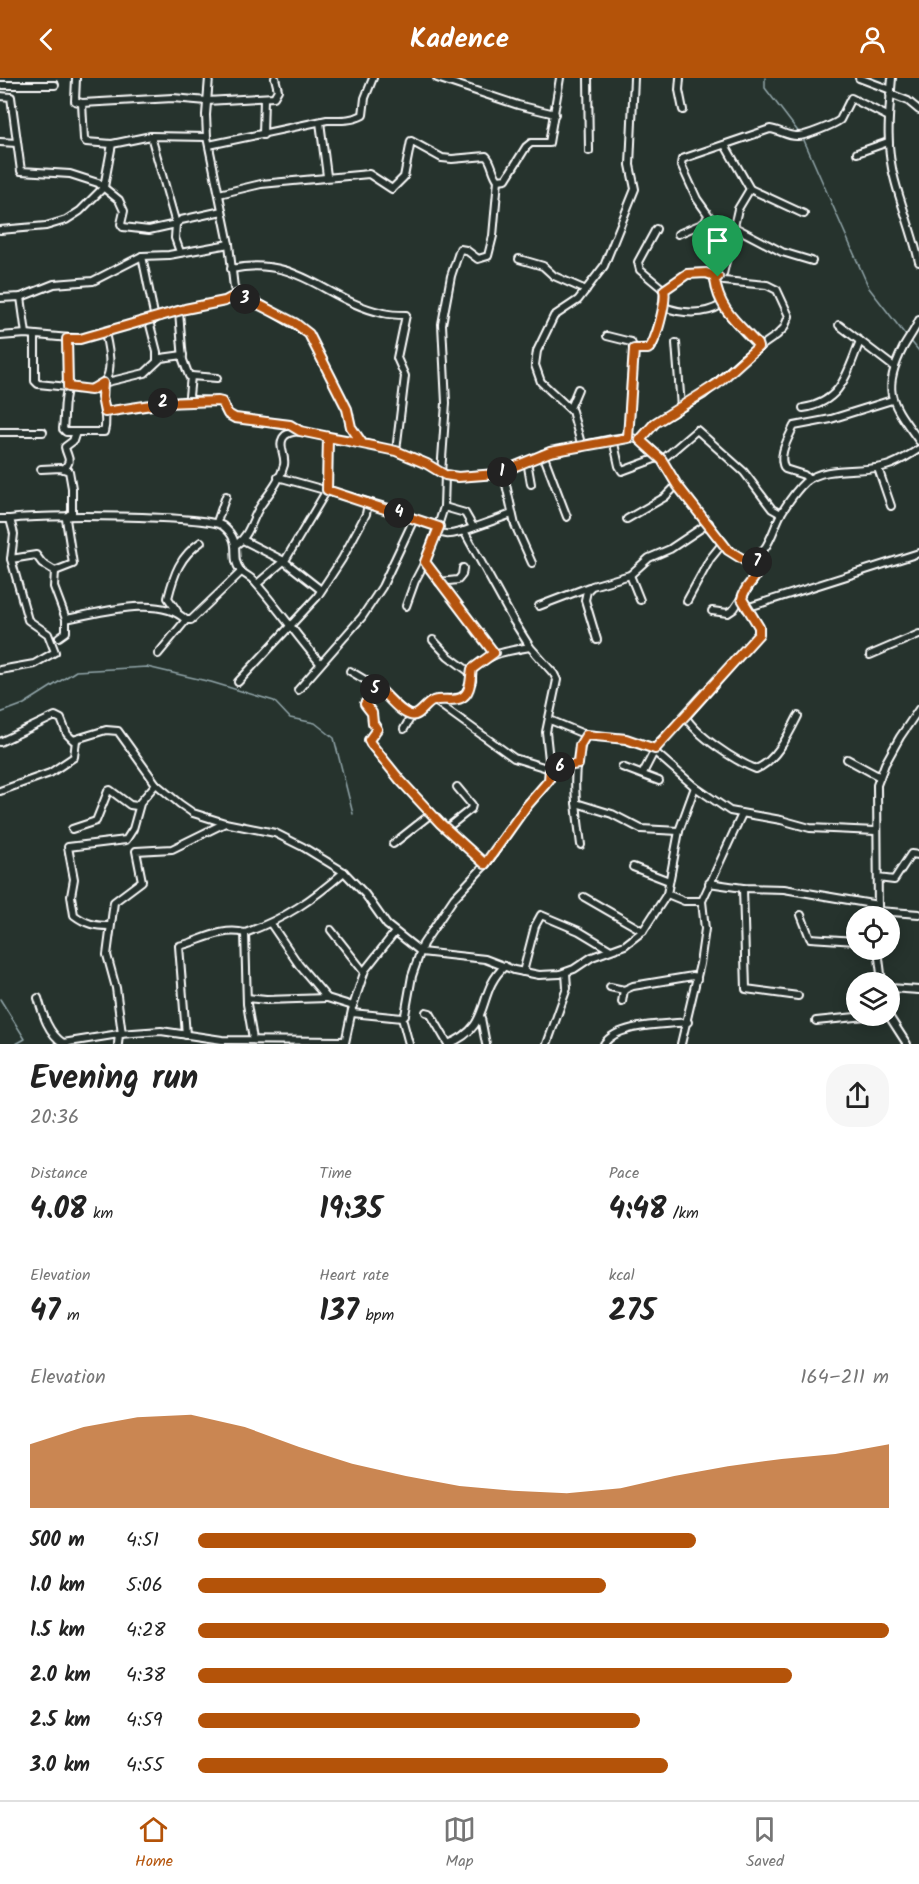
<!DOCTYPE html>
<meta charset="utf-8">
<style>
body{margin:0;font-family:Kalam,sans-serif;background:#f6f6f6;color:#222;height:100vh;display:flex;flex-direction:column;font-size:22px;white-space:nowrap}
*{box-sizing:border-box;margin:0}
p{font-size:20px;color:#767676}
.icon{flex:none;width:33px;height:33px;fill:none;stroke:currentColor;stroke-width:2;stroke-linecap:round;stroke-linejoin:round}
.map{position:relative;height:966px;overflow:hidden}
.sheet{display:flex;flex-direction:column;background:#fff;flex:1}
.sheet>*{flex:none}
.controls{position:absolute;left:846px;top:828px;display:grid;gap:12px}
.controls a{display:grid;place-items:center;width:54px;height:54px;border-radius:50%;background:#fff;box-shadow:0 3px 15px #0003;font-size:30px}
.pin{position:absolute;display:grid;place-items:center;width:51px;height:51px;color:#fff;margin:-62px -26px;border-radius:50% 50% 50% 0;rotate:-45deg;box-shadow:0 0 6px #0007}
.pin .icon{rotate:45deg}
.km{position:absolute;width:30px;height:30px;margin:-15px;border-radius:50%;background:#222;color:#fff;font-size:16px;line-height:30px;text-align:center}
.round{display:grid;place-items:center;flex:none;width:63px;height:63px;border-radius:24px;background:#f6f6f6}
.headline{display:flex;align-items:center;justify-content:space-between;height:102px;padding:0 30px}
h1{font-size:33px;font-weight:700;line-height:45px}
.stats{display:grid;grid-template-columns:repeat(3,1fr);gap:9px;height:102px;padding:6px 30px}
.stats div{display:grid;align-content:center}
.stats b{font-size:30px;font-weight:700}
.stats small{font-size:16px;font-weight:400}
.stats p{font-size:16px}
.chart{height:168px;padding:12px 30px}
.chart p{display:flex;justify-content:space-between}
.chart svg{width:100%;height:108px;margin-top:6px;fill:#b45309;opacity:.7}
ul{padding:0 30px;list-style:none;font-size:20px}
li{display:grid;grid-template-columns:96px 72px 1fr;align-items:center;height:45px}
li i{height:15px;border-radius:8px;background:#b45309}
header{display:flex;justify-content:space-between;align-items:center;height:78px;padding:0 30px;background:#b45309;color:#fff;font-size:27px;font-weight:700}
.tab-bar{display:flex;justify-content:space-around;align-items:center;height:84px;border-top:2px solid #e0e0e0;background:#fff;font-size:16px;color:#767676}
.tab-bar a{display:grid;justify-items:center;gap:3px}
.tab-bar .selected{color:#b45309}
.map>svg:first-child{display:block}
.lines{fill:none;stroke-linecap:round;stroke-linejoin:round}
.stream{stroke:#92a6aa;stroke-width:1.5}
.minor-casing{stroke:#fff;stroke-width:10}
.minor{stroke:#26332d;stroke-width:6}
.route-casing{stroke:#fff;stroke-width:12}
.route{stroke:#b45309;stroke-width:8}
</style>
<header><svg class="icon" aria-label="back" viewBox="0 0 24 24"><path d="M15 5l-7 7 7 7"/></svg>Kadence<svg class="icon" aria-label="person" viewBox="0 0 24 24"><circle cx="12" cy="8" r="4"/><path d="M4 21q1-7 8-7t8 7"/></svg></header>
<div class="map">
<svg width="919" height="966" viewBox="0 0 919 966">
<rect width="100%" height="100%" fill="#26332d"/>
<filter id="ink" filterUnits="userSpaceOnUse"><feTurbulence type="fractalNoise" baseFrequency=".0167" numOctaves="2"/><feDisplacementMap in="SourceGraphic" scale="12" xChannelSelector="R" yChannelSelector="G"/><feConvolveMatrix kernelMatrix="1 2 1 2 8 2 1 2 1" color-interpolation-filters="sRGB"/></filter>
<g filter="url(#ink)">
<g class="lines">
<g class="stream">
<path d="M765,0V10L800,56"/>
<path d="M803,60L869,210L907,259"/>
<path d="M910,262L919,273"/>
<path d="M0,635L24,626L76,593L147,589L211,604L274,623L290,640L315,645L334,660L353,736"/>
<path d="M0,921L25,961L16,966"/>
</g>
<g class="minor-casing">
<g id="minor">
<path d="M76,0L75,23L82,25L84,61L86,64L112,66"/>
<path d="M209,0L206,37L207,59L229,166L234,210L243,220L260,226L309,256L347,331L351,349L362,365L396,373L427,386L445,397L458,399L496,396L550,374L613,361L628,359L640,362L662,382L677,407L728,472L744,482C769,481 772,451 782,434C789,423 795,413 805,404C825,387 862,395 886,388C898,385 909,377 919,371"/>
<path d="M437,0L518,27L555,36"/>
<path d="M588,0L589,73"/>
<path d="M680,0L679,12L683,32"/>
<path d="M859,0L891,12"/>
<path d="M892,0C889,35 885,68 895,103C902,130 913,156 919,184"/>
<path d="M0,7H55"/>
<path d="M890,16L908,23L919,32"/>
<path d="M0,18L11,19L21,93L70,96L98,105L119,122L124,133L121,146L123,149L149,152L176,146L175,160L180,174"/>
<path d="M82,25L173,20L207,23L274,19L278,12L275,0"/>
<path d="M320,44L327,98"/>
<path d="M263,57L264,20"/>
<path d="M151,58L176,146L181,142L222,133"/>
<path d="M0,64L17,65"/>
<path d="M209,67L327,42C340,42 352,43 363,37L365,20L373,0"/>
<path d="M725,67L750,111L738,131L723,196L715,202C718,232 738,245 757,266L758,269"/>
<path d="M857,75L888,64"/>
<path d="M750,111L804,136"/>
<path d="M219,116L261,106L369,96L392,111L404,99L411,63L442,80L452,81L486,78C492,83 492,94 498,102L506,101L526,69L531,65H549L560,0"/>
<path d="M0,152L46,148L66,142L80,133L104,109L112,66L151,58L207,59"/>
<path d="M678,156L704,145L708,138"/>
<path d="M142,178L155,241"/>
<path d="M519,181L543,188L554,198L586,212"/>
<path d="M812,183L782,174L738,151L712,142L697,121L681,86L682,81L770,51C780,52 788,59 798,58C806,58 833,47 840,42L851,20L887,38"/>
<path d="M231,191C298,176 326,223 383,235C391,237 399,237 406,237L397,280L405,298L396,373"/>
<path d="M21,219L26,256"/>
<path d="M0,220L21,219L54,206L93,203L142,178L169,177L229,166"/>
<path d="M664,229C682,236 705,237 721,227"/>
<path d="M919,242C915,252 908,261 903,270C880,315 893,326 919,363"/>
<path d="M149,243L157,274V283"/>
<path d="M839,247L894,289"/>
<path d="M105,255C109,272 117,305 93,311C85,313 75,310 68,309C63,321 65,337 63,351L66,354H104C109,338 99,321 103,305L145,295L161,280L183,277"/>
<path d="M35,257V303L38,306L68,309L67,261"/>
<path d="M0,258L26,256L80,261L185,231L225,223L238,216"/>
<path d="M607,258L631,264L634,271"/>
<path d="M676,265L681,329"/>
<path d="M191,298L217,300"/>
<path d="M192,322L222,324L228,336L235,340L290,347L300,353L362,365"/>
<path d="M570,330L578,311"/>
<path d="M803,330C842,324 847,295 860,263"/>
<path d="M105,334L192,322L189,318L191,298H189L183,282L179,234"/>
<path d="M0,354H43"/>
<path d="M628,359L634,271L652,269L664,229V212L640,192L638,184L656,151"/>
<path d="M613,361L619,388L622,393L660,379"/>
<path d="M640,362L655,345L703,317L744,280L777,257L784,250L789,238L777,212L767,207L724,203L706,195L687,196L664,212"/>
<path d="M582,369L572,333L541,304L535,287L537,273L554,238L578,222L604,188L635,111L630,87L634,0"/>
<path d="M543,376L567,439"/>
<path d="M662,382L697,352L744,394L772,431L781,436"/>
<path d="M527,383L531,406"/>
<path d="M878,390L891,428"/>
<path d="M41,391L61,390L69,393L72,410V438"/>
<path d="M64,391C73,381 67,380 65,369L73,363L76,354"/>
<path d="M503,393L515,447L532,485"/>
<path d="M441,395L446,325L442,246L451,198L460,171L466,172L478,181L488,178L493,158L498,102"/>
<path d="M278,399L389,430L414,441"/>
<path d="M808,401L804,397L785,391C777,378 788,361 794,348L831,341L892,322"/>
<path d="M444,429L465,435L473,449"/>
<path d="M0,441H10"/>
<path d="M627,441L665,419L677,407"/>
<path d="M217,444L226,418"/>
<path d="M437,451L425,484L494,575"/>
<path d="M464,453L512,436"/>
<path d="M243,462L284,483L321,512"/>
<path d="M237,466C250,457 252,440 261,427C270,414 280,403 284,387C286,377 278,369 283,360C287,354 293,354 300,353"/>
<path d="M55,493L73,486L66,441L69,437"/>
<path d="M630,497L640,522"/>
<path d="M439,504L458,502L462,497L463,490"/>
<path d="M257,506L286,481L327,412L328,359"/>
<path d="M687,523L710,481L723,465"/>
<path d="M406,528L415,503L425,484"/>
<path d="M539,528L589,509"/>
<path d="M746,530L919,475"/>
<path d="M177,533L168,520C174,496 180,478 201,464"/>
<path d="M712,533L728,535L734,531L755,500L758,493L756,478"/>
<path d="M66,541C99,535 160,516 186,542H191L241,494"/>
<path d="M59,559L66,554V541L54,509L55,493L42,485L36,477L11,481L14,456L10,441C33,436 209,437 223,448C244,465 229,477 240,492C243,496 251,499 254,503C277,529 297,558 320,585"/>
<path d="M433,562L448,578L471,595"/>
<path d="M597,562L585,522L587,513L592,508L630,497L649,480L670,471L709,445"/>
<path d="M158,576L186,542"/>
<path d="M870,577L919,556"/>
<path d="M0,592L34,586L55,574L48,556L28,542L11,481"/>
<path d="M350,593L377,609L402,632L412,637"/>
<path d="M238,604L317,519L342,481L366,436L368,426"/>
<path d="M377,609L365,626L372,635L373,644L377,651L369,662L371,666L400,702L440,745L485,786"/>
<path d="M298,612L362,539L382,509L414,441L439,449"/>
<path d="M435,623L514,680L550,691L578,686"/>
<path d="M685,638C697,658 735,683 756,691C776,683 789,656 798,638"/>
<path d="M550,642L586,657L625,661L655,671"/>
<path d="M404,651L412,637H417L430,624L463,619L472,603L471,593C488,575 506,573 530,569"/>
<path d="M0,664L55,638L61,641L67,656L73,662L106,652L118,653L156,706L180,726L193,735L225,745L275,755L303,769L344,794L365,816L387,847L421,874L485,881L514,892L539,897L560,896L574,891L592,879L625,867L643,853L667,816L679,753L695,709"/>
<path d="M656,668V675L695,709L730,733L781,742L810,750L876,753"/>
<path d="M847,681L880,699"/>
<path d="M622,689L659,703"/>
<path d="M643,695L659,664L689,635L759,556V549L742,520"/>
<path d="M0,713L50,695L74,679L76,662"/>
<path d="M576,725L612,736L641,751L679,753"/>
<path d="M447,750L471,731L472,727L457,709"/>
<path d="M72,751L96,743L108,713L110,712L130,727L137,728L156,706"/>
<path d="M393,766L431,736"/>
<path d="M581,767C577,733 568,688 586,657"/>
<path d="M633,789L669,803"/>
<path d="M878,800L894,802L911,776L919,777"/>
<path d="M709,805L743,810L784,811L878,827"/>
<path d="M743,810L746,911L798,918"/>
<path d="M667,816L684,823H702"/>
<path d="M584,819L643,853"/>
<path d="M878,833L919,836"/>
<path d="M801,837L810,860L856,863"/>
<path d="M878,838L877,707L885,686L900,659L919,631"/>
<path d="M271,846L299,887L327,920L353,928L365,892L395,854"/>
<path d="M109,848C95,848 86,846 74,837L71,818L74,801L68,769L126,762L133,751L140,726"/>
<path d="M331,852L364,894"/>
<path d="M878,872L882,904"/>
<path d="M523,894L535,848L541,837L579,853L609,871"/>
<path d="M610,909L624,912"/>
<path d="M890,910L919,912"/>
<path d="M38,920C43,937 48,955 63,965L119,956L161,953L222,962L345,963"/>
<path d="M247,920L266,922L327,920"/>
<path d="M622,924L624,912L633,908L693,898L697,901"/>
<path d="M426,934L430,935L448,966"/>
<path d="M352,935L402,940L405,937L412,898L423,866L454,820L487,785L525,730L549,702L550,691L546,654L557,602L554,596L530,569L513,542L464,453C455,455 444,460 437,451L444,429L445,397"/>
<path d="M889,938L907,966"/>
<path d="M402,940L409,966"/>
<path d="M481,940L486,966"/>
<path d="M816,943L866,938"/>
<path d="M122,956L116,910L107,877L114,824L142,803L136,773L172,771L225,745"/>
<path d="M186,957L179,868C201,863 221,849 245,855"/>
<path d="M253,961L247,926L245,855C286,840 312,822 344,794"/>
<path d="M345,965L352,932"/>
<path d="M118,966L119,956"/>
<path d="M448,966C494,948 475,915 505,888"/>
<path d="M547,966L567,910L566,895"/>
<path d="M604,966C618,945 665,947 688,944"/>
<path d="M681,966L700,886L705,851L702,823L742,736"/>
</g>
</g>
<use href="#minor" class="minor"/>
</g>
</g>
<g class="lines" filter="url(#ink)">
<g class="route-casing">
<path id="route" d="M718,199L706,195L687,196L664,212C667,221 656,267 648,271H634L628,360L550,374L496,396L458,399L445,397L427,386L396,373L300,353L290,347L235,340L228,336L222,324L218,323L164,325L105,334L102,319L103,305L91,312L68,309L67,261H80L185,231L225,223L238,216L295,245L309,256L347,331L351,349L362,365L328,359L327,412L439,449L425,484L494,575L472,591C470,599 472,615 461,620C454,624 442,620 433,623C425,626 419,640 410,637C398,633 387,617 377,609L365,626L372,635L373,645L377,651L369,662L371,666L400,702L440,745L485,786L525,730L544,708L549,702L550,691L578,686L580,667L586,657L626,661L655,671L759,556V549L742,521C746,501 761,506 756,478L744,482L728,472L677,407L662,382L640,362L655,345L717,306L758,269L757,266C738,245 719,232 715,202L718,199"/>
</g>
<use href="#route" class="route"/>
</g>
</svg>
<div class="controls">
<a><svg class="icon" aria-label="locate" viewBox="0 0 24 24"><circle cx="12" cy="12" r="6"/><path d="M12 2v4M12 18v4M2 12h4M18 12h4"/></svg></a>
<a><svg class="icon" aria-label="layers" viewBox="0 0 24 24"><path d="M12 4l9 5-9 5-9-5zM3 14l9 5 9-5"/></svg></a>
</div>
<div class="pin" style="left:718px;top:199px;background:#1e9e55"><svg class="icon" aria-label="arrive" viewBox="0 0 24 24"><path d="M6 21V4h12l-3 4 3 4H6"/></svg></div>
<b class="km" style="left:502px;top:394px">1</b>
<b class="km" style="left:163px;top:325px">2</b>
<b class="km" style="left:245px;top:221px">3</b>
<b class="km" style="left:399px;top:435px">4</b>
<b class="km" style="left:375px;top:611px">5</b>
<b class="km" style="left:560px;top:689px">6</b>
<b class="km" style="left:757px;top:484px">7</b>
</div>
<section class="sheet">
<div class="headline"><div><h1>Evening run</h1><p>20:36</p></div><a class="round"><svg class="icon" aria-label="share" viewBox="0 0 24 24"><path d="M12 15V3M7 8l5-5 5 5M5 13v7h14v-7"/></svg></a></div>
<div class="stats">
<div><p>Distance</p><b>4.08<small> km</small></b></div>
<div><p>Time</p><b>19:35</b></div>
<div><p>Pace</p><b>4:48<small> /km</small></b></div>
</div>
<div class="stats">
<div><p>Elevation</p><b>47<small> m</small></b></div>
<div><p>Heart rate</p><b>137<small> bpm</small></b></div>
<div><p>kcal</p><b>275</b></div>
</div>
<div class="chart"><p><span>Elevation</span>164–211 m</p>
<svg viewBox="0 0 160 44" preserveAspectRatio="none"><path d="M0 44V18L10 11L20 7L30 6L40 11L50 19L60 26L70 31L80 35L90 37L100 38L110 36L120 31L130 27L140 24L150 22L160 18V44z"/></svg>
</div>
<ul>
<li><b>500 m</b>4:51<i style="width:72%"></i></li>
<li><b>1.0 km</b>5:06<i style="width:59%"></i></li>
<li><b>1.5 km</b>4:28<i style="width:100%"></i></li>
<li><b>2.0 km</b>4:38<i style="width:86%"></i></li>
<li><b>2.5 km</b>4:59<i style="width:64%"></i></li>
<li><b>3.0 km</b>4:55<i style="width:68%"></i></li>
</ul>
</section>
<nav class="tab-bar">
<a class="selected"><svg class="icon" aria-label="home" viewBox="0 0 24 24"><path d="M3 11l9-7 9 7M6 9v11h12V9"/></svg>Home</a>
<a><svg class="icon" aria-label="map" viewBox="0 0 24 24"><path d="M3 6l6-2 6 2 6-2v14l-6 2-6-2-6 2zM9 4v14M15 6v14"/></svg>Map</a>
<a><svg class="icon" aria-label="saved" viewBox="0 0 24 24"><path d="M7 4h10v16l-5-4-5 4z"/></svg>Saved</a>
</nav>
